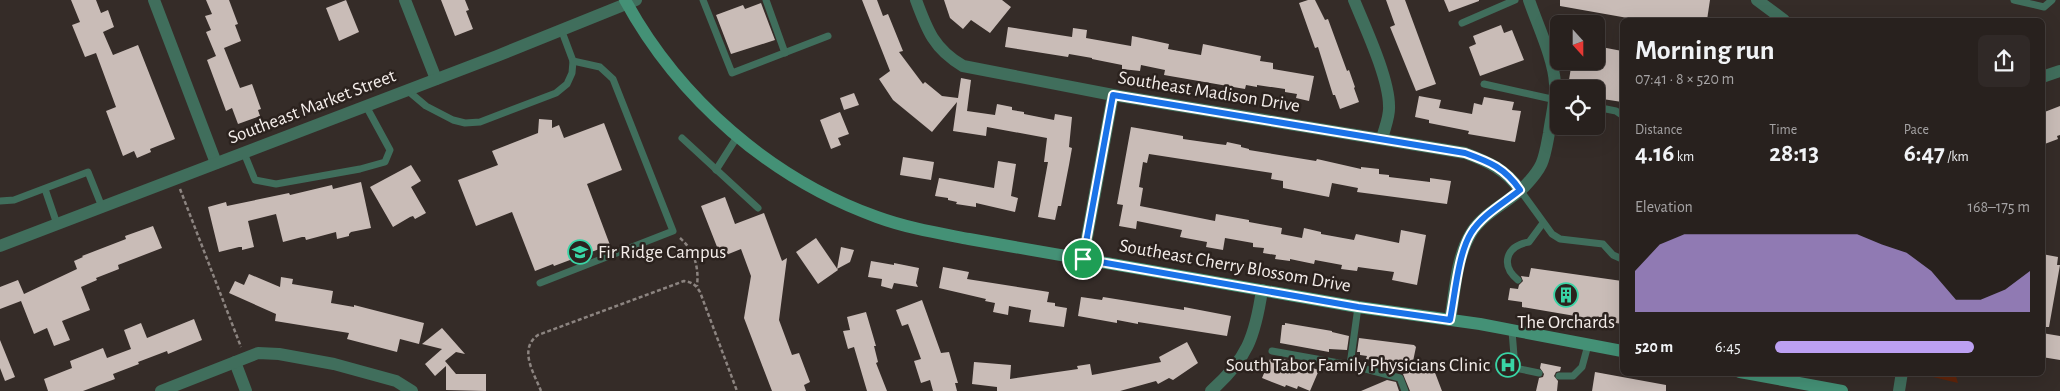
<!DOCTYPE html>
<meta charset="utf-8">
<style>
body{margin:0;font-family:"Alegreya Sans",sans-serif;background:#302927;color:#f1f3f6;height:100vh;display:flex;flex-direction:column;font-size:19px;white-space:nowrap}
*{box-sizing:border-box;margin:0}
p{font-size:16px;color:#a5a3a4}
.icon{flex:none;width:28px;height:28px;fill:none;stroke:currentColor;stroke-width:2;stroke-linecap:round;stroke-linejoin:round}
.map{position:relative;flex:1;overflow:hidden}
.panel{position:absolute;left:1620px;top:18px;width:425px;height:358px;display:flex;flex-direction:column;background:#28211e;border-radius:8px;box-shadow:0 5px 20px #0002,0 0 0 1px #443e3c}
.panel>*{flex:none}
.needle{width:32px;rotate:159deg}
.controls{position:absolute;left:1550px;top:15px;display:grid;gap:10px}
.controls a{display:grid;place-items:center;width:55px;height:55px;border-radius:8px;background:#28211e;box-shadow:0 5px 20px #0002,0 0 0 1px #443e3c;font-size:25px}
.pin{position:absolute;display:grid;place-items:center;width:42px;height:42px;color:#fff;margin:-21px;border:2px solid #fff;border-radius:50%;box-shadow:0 1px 5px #0007}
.round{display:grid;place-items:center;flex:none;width:52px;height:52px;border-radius:8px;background:#302927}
.summary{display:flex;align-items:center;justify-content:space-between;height:85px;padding:0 15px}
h1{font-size:28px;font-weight:700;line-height:38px}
.figures{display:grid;grid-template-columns:repeat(3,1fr);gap:8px;height:85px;padding:5px 15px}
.figures div{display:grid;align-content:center}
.figures b{font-size:25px;font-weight:700}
.figures small{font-size:14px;font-weight:400}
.figures p{font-size:14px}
.chart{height:140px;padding:10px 15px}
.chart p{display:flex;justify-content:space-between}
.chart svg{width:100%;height:90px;margin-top:5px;fill:#bca0f2;opacity:.7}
ul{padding:0 15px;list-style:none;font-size:16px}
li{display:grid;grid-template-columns:80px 60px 1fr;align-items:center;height:38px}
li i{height:12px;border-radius:6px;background:#bca0f2}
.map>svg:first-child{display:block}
.green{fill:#60240a}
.building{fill:#c9bcb7}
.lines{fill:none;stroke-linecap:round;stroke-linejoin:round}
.path{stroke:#8c8480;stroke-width:2.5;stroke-dasharray:4 2.5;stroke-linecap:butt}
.service{stroke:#406e5c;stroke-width:7}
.minor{stroke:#406e5c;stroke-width:12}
.tertiary{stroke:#406e5c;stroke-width:12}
.secondary{stroke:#449176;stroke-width:12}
.route-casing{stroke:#fff;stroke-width:10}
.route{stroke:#1a73e8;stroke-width:6}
.labels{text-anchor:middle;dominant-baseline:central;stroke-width:5;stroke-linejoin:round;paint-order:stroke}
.street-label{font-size:19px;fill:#f4edea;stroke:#2b221e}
.poi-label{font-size:19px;fill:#f4edea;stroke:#2b221e;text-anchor:start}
</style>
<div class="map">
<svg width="2060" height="391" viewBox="0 0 2060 391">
<rect width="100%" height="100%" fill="#352c28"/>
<path class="green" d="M1927,373H1955L1958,383L1933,377Z"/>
<g class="building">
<path d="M71,0H96L101,13L108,10L114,27L103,32L113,55L138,45L175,139L150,149L151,152L137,158L134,151L123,156L106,111L116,107L96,53L85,57L72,25L80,22Z"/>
<path d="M206,0H229L238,24L235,25L241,41L224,48L240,88L252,84L261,109L258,110L260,116L238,124L232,108L226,111L207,60L216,56L206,32L211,30L205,16L212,14Z"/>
<path d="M346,0L359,32L339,41L326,8Z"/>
<path d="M441,0H465L469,10L466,11L473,29L455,36Z"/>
<path d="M862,0H877L883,16L888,14L903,51L899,52L923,84L925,82L942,96L958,98L961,78L971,80L967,111L995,115L997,104L1012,107V110L1024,112V114L1054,120L1055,114L1072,117L1069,147L1072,148L1069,165L1061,206H1058L1055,220L1038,217L1048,162H1044L1047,138L987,127L986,136L953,131L957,102L932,132L893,100L879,79L890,71Z"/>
<path d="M944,0H1002L1011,7L990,33L971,20L963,29L950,18Z"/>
<path d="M1308,0H1315L1325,20L1328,19L1347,71L1349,70L1355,87L1354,88L1359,102L1340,109L1335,95H1333L1318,47L1315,48L1299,3Z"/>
<path d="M1386,0H1405L1436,84L1416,91L1390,27L1395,25Z"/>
<path d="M1444,0H1479V1L1449,12Z"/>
<path d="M1560,0H1710L1707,20H1639L1560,6Z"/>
<path d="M761,3L775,40L731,54L716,15L743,5L745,9Z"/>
<path d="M1501,25L1504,33L1512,30L1524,60L1480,76L1469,47L1476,44L1473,36Z"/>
<path d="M1008,27L1072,37L1073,28L1087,30L1086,38L1131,46L1132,36L1169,44L1168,49L1201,55L1203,44L1261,56L1260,61L1273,63V69L1314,76L1309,101L1296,98L1297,94L1285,92V89L1257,85V87L1246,85L1245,89L1164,75L1165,70L1141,65L1140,71L1122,69V65L1092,59V58L1069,54L1068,57L1005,47Z"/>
<path d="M1596,46L1622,51V102L1596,98V89H1577L1578,82L1569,80L1572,61H1596Z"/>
<path d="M854,93L859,105L844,110L840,98Z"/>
<path d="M1419,96L1441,100L1439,108L1472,114L1474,103L1482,105L1484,97L1514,102L1512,110L1521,111L1515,142L1468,134L1469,131L1429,123V120L1415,117Z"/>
<path d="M2060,106V135L2057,136L2058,139L2042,145V113Z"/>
<path d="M840,112L849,134L838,138L841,145L831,149L820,120Z"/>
<path d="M539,119L552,120V128L559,125L564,138L604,123L622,170L587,184L610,245L554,266L553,264L535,271L512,212L476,226L458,180L498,165L492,151L538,133Z"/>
<path d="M1131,127L1183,136V139L1218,144L1226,145L1227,142L1241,145V147L1249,149V150L1316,161L1317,159L1361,169V167L1379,169V174L1389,175V177L1430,182V178L1451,181L1447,204L1357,192L1358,188L1332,183L1329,197L1283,188V181L1271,179L1272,173L1149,154L1147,163L1143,162L1139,187L1143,188L1140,206L1215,221L1216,214L1249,220V222L1282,228L1281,234L1302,238L1304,228L1321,232V234L1354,240L1356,234L1399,243L1401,230L1426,235L1417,285L1392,280L1394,272L1358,267L1357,271L1341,269L1342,265L1315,260L1314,264L1290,259V261L1275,259L1276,255L1263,253L1264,248L1253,247V243L1225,238L1223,250L1206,247L1207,242L1180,237L1182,230L1137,221L1136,229L1119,226L1123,205L1117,204Z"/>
<path d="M903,157L934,162L931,180L900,175Z"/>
<path d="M998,161L1016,164L1011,196L1018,198L1015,212L976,203V207L956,204L957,202L948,200V198L935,196L939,178L994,188Z"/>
<path d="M411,165L421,181L411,187L426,213L415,219L413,216L410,217L393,227L370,187Z"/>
<path d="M361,182L371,228L351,232L349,234V236L337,239L336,232L306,240L305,237H302L283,242L276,214L248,221L254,247L242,250V247H239L219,252L208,207L226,202L227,206L289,193L290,195L332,185L333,189Z"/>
<path d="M725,197L735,224L764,213L782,261L787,258L779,320L792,355L799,353L810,382L804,385L806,391H772L744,318L751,276L741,249L721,257L701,206Z"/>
<path d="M153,226L162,248L118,265L119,269L96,278L97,280L81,287L90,310L62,321L70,340L54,346L47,328L34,334L21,301L0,309V287L18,280L24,294L77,269L74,261L83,257L82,256L126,239L125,236Z"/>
<path d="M816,238L838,270L818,284L796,252Z"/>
<path d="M841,247L854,250L850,262L837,269Z"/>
<path d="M2042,254L2058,257L2057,265H2060L2049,327H2042Z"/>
<path d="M871,261L894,265V263L919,268L916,283L918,287L894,283L892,289L881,286L882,279L868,277Z"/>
<path d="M943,267L969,272L967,279L1049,292L1047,302L1055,303V306L1067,308L1064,327L1029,322L1031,310L1009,306L1008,315L993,312L995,303L985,301L986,299L939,288Z"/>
<path d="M1531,268L1622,281V324L1522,307V302L1508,300L1510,288L1518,289L1519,285L1523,281L1521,276L1529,277Z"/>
<path d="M249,274L280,287L281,277L293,279L292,284L333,291L331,303L354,307V305L424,323L419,344L400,339L397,352L347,339L349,333L275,321L276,314L229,293L235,281L244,285Z"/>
<path d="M1081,297L1102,300L1103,297L1184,310V307L1231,316L1227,336L1138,322V324L1117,320V323L1078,316Z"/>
<path d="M922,300L941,353L949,352L958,383H955L957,391H933L930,380L921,383L914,361L921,359L908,324L902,326L896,310Z"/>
<path d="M866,312L876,346H874L878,362L876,363L887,391H867L854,347L848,349L843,331L850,330L847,317Z"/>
<path d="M194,319L202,340L168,354L167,351L138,362L139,364L113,374L115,379L83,391H48L44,379L72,368L70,361L103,348L107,358L131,349L124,330L141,323L147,338Z"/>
<path d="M1285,323L1332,331V332L1349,336L1347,350L1329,349V352L1280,343L1282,325H1285Z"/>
<path d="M442,328L465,354L456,352L445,361L456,374H486V391L446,390V366L435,376L425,364L442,349L422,344Z"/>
<path d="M2042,333L2060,336V360L2042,357Z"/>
<path d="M1359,338L1414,345L1416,347L1412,366L1366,359L1367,356L1360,355V352H1357Z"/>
<path d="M0,340L15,377L5,381L0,368Z"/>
<path d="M1187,342L1198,363L1173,380L1169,378L1158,384L1156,381L1120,391H997V387L972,384L974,362L1011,365L1010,379L1078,369L1077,366L1090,364L1092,375L1161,362L1159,357Z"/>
<path d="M1277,357L1319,370L1310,391L1298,386L1297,389L1286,385L1285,387L1262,378L1270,359L1277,361Z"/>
<path d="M1541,363L1561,367L1560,371L1556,372L1554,376L1558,381L1557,391H1536L1539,378L1543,377L1544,374L1540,368Z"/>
<path d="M1429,366L1431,371L1434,370L1442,391H1410L1403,374Z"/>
<path d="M1595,372L1666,385V391H1592Z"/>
<path d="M1387,380L1396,382L1399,391H1361Z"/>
</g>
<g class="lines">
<g class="path">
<path d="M180,189L241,347"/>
<path d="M680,238C695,251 699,268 697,286"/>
<path d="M541,391C534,373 518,349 538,335L684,281C692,282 696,285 700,292L737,391"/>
</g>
<g class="service">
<path d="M703,0L732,73L828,36"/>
<path d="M766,0L785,53"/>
<path d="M2014,0L2044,7L2052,0"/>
<path d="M1462,23L1515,0"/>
<path d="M1484,84L1556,100"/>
<path d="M407,90L426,106L453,120L465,123L480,122L556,93L567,84L572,73L573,61L561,29"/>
<path d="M1596,107L1616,111L1622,115"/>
<path d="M682,138L758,208"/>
<path d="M244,153L255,180L276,184L360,169L385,162L390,150L366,106"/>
<path d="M716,170L737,137"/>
<path d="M45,189L57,224"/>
<path d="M1520,190L1552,234L1560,239L1603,244L1613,255L1622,259"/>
<path d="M0,201L14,200L88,172L102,207"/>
<path d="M1518,280C1500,265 1506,246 1529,242L1543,223"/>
<path d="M540,283L673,231L613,79L600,67L573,61"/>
<path d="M1512,331L1515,368L1539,373"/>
<path d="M1272,351L1350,365L1400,378L1405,391"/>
<path d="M1350,365L1358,307"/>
<path d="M1559,376H1573L1582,367L1588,345"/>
</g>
<g class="minor">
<path d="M154,0L216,163"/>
<path d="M405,0L436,79"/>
<path d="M916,0C927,30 934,49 963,66L1113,95L1465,153C1489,162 1506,170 1520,190"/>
<path d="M1354,0C1365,27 1389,78 1389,106C1390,117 1384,129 1382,139"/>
<path d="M1757,0L1784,20"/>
<path d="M1083,259L1113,95"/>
<path d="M1450,320C1455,292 1456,259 1470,235C1481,214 1508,203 1524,187C1544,166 1544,160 1549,133C1551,117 1556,100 1555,84C1554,59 1537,24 1529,0"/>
<path d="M235,362L246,391"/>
<path d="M161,391L258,353L279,354L334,364L396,381L412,391"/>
<path d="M1211,391C1247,359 1255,337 1262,290"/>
</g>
<g class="tertiary">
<path d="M2042,77L2060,71"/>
<path d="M0,246L497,56L636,0"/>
<path d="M1899,391L1902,372"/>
</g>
<g class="secondary">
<path d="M625,0C679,99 771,179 877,217C907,228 938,233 969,239L1358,307L1480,324L1622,351"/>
<path d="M1740,372L1842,391"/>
</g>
</g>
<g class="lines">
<g class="route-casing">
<path id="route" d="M1113,95L1465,153C1490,162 1505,168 1520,190C1504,203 1482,215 1471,233C1458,254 1455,295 1450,320L1358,307L1083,259Z"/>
</g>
<use href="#route" class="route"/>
</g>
<defs>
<g id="school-ring" transform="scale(1.25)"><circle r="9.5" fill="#2b221e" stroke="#39d4a5" stroke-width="1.5"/><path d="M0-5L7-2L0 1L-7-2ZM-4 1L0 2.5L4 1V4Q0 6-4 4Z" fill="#39d4a5"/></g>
<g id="building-ring" transform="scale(1.25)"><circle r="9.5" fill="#2b221e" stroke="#39d4a5" stroke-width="1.5"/><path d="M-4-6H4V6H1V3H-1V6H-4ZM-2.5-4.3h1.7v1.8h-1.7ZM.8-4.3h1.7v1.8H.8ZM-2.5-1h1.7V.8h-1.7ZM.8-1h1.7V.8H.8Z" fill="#39d4a5"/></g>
<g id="hospital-ring" transform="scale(1.25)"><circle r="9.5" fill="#2b221e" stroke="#39d4a5" stroke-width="1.5"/><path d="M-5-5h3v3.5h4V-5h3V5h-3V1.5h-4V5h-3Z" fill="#39d4a5"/></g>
</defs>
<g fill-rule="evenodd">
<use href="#school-ring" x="580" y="252"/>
<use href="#building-ring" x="1566" y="295"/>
<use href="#hospital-ring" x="1508" y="365"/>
</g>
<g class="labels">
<g class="street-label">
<text transform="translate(1209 92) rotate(9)">Southeast Madison Drive</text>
<text transform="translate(312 107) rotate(-21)">Southeast Market Street</text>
<text transform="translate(1235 266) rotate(10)">Southeast Cherry Blossom Drive</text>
</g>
<g class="poi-label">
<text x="598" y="252">Fir Ridge Campus</text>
<text x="1566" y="322" text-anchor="middle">The Orchards</text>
<text x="1490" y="365" text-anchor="end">South Tabor Family Physicians Clinic</text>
</g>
</g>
</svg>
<div class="controls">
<a><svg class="needle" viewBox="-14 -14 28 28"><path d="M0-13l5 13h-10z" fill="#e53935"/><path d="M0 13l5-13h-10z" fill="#a5a3a4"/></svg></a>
<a><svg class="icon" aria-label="locate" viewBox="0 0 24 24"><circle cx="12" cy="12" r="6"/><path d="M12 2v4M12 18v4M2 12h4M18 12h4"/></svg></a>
</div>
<div class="pin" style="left:1083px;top:259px;background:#1e9e55"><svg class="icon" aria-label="arrive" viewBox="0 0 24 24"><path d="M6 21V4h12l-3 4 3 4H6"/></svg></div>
<section class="panel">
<div class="summary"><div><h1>Morning run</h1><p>07:41 · 8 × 520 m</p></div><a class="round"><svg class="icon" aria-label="share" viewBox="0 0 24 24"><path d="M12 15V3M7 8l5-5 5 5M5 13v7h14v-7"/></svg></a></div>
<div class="figures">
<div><p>Distance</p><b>4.16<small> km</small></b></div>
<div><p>Time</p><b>28:13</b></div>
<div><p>Pace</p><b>6:47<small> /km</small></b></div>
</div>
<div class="chart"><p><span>Elevation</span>168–175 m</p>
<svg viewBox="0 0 160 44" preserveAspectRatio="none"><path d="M0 44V24L10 11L20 6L30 6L40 6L50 6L60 6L70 6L80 6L90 6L100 11L110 15L120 24L130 38L140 38L150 33L160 24V44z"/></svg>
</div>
<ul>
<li><b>520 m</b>6:45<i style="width:78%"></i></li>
</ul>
</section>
</div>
